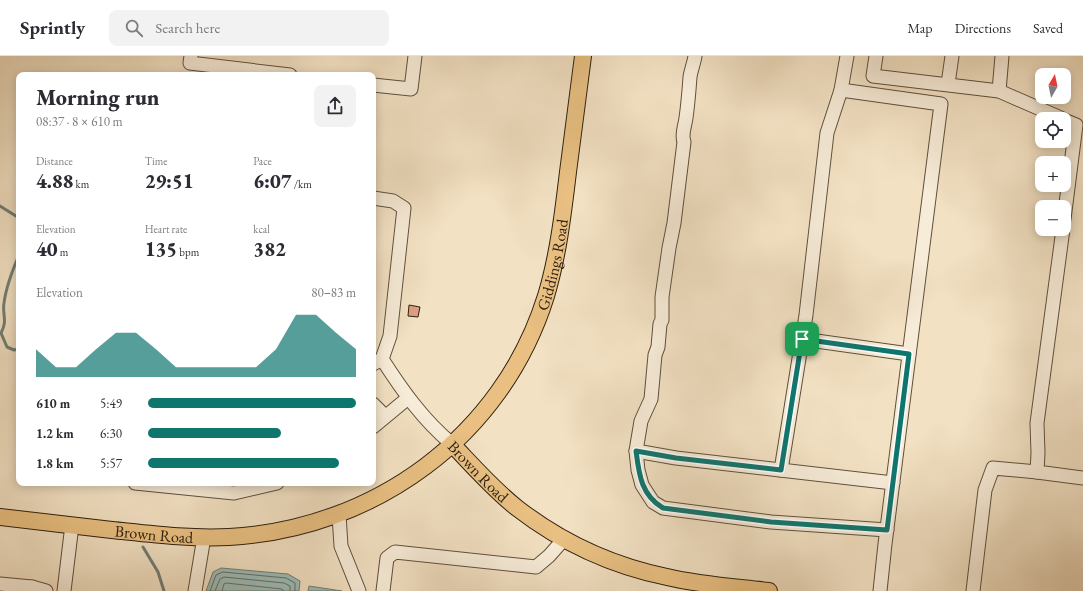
<!DOCTYPE html>
<meta charset="utf-8">
<style>
body{margin:0;font-family:"EB Garamond",serif;background:#f2f2f3;color:#2b2b33;height:100vh;display:flex;flex-direction:column;font-size:15px;white-space:nowrap}
*{box-sizing:border-box;margin:0}
p{font-size:13px;color:#7c7c81}
.icon{flex:none;width:22px;height:22px;fill:none;stroke:currentColor;stroke-width:2;stroke-linecap:round;stroke-linejoin:round}
.map{position:relative;flex:1;overflow:hidden}
.details{position:absolute;left:16px;top:16px;width:360px;height:414px;display:flex;flex-direction:column;background:#fff;border-radius:8px;box-shadow:0 2px 10px #0003}
.details>*{flex:none}
.needle{width:26px;rotate:9deg}
.buttons{position:absolute;left:1035px;top:12px;display:grid;gap:8px}
.buttons a{display:grid;place-items:center;width:36px;height:36px;border-radius:8px;background:#fff;box-shadow:0 2px 10px #0003;font-size:20px}
.pin{position:absolute;display:grid;place-items:center;width:34px;height:34px;color:#fff;margin:-17px;border-radius:8px;box-shadow:0 2px 6px #0006}
.round{display:grid;place-items:center;flex:none;width:42px;height:42px;border-radius:8px;background:#f2f2f3}
.summary{display:flex;align-items:center;justify-content:space-between;height:68px;padding:0 20px}
h1{font-size:22px;font-weight:800;line-height:30px}
.stats{display:grid;grid-template-columns:repeat(3,1fr);gap:6px;height:68px;padding:4px 20px}
.stats div{display:grid;align-content:center}
.stats b{font-size:20px;font-weight:800}
.stats small{font-size:11px;font-weight:400}
.stats p{font-size:11px}
.chart{height:112px;padding:8px 20px}
.chart p{display:flex;justify-content:space-between}
.chart svg{width:100%;height:72px;margin-top:4px;fill:#0f766e;opacity:.7}
ul{padding:0 20px;list-style:none;font-size:13px}
li{display:grid;grid-template-columns:64px 48px 1fr;align-items:center;height:30px}
li i{height:10px;border-radius:5px;background:#0f766e}
header{display:flex;align-items:center;gap:24px;box-sizing:border-box;height:56px;padding:0 20px;background:#fff;border-bottom:1px solid #e1e1e2}
header strong{font-size:19px}
nav{display:flex;gap:22px;margin-inline-start:auto;font-size:14px}
.search{width:280px;height:36px;background:#f2f2f3;display:flex;align-items:center;gap:10px;box-sizing:border-box;padding:0 14px;border-radius:8px;color:#7c7c81;font-size:15px}
.map>svg:first-child{display:block}
.water{fill:#9cbcb9;stroke:#707e75}
.lines{fill:none;stroke-linecap:round;stroke-linejoin:round}
.shore{stroke:#656e64;stroke-width:1}
.stream{stroke:#707e75;stroke-width:3}
.building{fill:#dd9f85;stroke:#2e2010}
.minor-casing{stroke:#5f503d;stroke-width:15}
.major-casing{stroke:#2e2010;stroke-width:18}
.minor{stroke:#f7ecd8;stroke-width:13}
.major{stroke:#e9c082;stroke-width:16}
.route-casing{stroke:#fff;stroke-width:8}
.route{stroke:#0f766e;stroke-width:5}
.labels{text-anchor:middle;dominant-baseline:central;stroke-width:3;stroke-linejoin:round;paint-order:stroke}
.street-label{font-size:16px;fill:#2e2010;stroke:#f7ecd8}
</style>
<header>
<strong>Sprintly</strong>
<div class="search"><svg class="icon" aria-label="search" viewBox="0 0 24 24"><circle cx="10" cy="10" r="6"/><path d="M15 15l6 6"/></svg>Search here</div>
<nav><a>Map</a><a>Directions</a><a>Saved</a></nav>
</header>
<div class="map">
<svg width="1083" height="535" viewBox="0 0 1083 535">
<rect width="100%" height="100%" fill="#f2e1c3"/>
<filter id="stains"><feTurbulence type="fractalNoise" baseFrequency=".005" numOctaves="4"/><feColorMatrix values="0 0 0 0 .2 0 0 0 0 .09 0 0 0 0 .02 0 0 0 .5 -.17"/></filter>
<radialGradient id="worn" r=".72"><stop offset=".6" stop-color="#630" stop-opacity="0"/><stop offset="1" stop-color="#630" stop-opacity=".3"/></radialGradient>
<g class="water">
<path d="M221,512L288,518L300,525L299,535H206L213,516Z"/>
<path d="M309,530L342,535H308Z"/>
</g>
<g class="lines">
<g class="shore">
<path d="M210,535L216,519L223,516L286,522L295,527V535"/>
<path d="M215,535L220,523L224,521L284,527L290,530V535"/>
<path d="M222,535L224,528L226,527L282,533L284,535"/>
</g>
<g class="stream">
<path d="M0,150L19,162"/>
<path d="M19,199C13,213 6,231 4,247C2,259 8,264 1,277L7,291L14,294L19,293"/>
<path d="M143,491L158,516L164,535"/>
</g>
</g>
<path class="building" d="M409,249L420,251L418,261L408,260Z"/>
<g class="lines">
<g class="minor-casing">
<g id="minor">
<path d="M191,0L190,7L290,19"/>
<path d="M695,0C694,7 691,14 690,21C689,35 688,48 686,62C685,70 681,78 684,86L674,167L669,192L662,241V264L660,268L658,291L655,299L651,343L641,365L636,395L638,414L642,429L653,446L663,452L771,466L887,474"/>
<path d="M876,0L873,20L999,35L1063,63"/>
<path d="M948,28L952,0"/>
<path d="M373,29L411,33L415,0"/>
<path d="M841,34L941,48L885,488L880,535"/>
<path d="M999,35L1002,0"/>
<path d="M1064,64L1076,69L1064,163"/>
<path d="M373,142L393,145L404,152L390,280L382,303L373,308"/>
<path d="M1063,173L1037,367L1038,397L1037,416L1083,422"/>
<path d="M802,283L909,298"/>
<path d="M382,303C402,334 423,364 452,388"/>
<path d="M373,348L385,360"/>
<path d="M373,371L408,342"/>
<path d="M636,395L676,402L893,427"/>
<path d="M781,414L806,259L827,77L841,34L847,0"/>
<path d="M135,427L234,437L277,427"/>
<path d="M339,459L341,490L359,535"/>
<path d="M0,528L32,531L31,535"/>
<path d="M32,531L46,535"/>
<path d="M64,535L72,469"/>
<path d="M195,535L204,481"/>
<path d="M383,535L387,502L395,496L536,511L549,500L564,483"/>
<path d="M973,535L985,434L993,412L1037,416"/>
</g>
</g>
<g class="major-casing">
<g id="major">
<path id="s1" d="M452,388C473,410 493,433 517,452C561,486 613,510 667,521C701,529 735,531 769,535"/>
<path id="s2" d="M0,461C37,465 75,470 112,474C151,478 190,483 229,481C374,473 502,381 546,240C558,200 563,158 568,116C573,78 578,39 583,0"/>
</g>
</g>
<use href="#minor" class="minor"/>
<use href="#major" class="major"/>
</g>
<g class="lines">
<g class="route-casing">
<path id="route" d="M802,283L909,298L887,474L771,466L663,452C641,439 639,418 636,395L676,402L781,414Z"/>
</g>
<use href="#route" class="route"/>
</g>
<g class="labels">
<g class="street-label">
<text stroke="none"><textPath href="#s2" startOffset="686">Giddings Road</textPath></text>
<text stroke="none"><textPath href="#s1" startOffset="38">Brown Road</textPath></text>
<text stroke="none"><textPath href="#s2" startOffset="155">Brown Road</textPath></text>
</g>
</g>
<rect width="100%" height="100%" filter="url(#stains)"/>
<rect width="100%" height="100%" fill="url(#worn)"/>
</svg>
<div class="buttons">
<a><svg class="needle" viewBox="-14 -14 28 28"><path d="M0-13l5 13h-10z" fill="#e53935"/><path d="M0 13l5-13h-10z" fill="#7c7c81"/></svg></a>
<a><svg class="icon" aria-label="locate" viewBox="0 0 24 24"><circle cx="12" cy="12" r="6"/><path d="M12 2v4M12 18v4M2 12h4M18 12h4"/></svg></a>
<a>+</a>
<a>−</a>
</div>
<div class="pin" style="left:802px;top:283px;background:#1e9e55"><svg class="icon" aria-label="arrive" viewBox="0 0 24 24"><path d="M6 21V4h12l-3 4 3 4H6"/></svg></div>
<section class="details">
<div class="summary"><div><h1>Morning run</h1><p>08:37 · 8 × 610 m</p></div><a class="round"><svg class="icon" aria-label="share" viewBox="0 0 24 24"><path d="M12 15V3M7 8l5-5 5 5M5 13v7h14v-7"/></svg></a></div>
<div class="stats">
<div><p>Distance</p><b>4.88<small> km</small></b></div>
<div><p>Time</p><b>29:51</b></div>
<div><p>Pace</p><b>6:07<small> /km</small></b></div>
</div>
<div class="stats">
<div><p>Elevation</p><b>40<small> m</small></b></div>
<div><p>Heart rate</p><b>135<small> bpm</small></b></div>
<div><p>kcal</p><b>382</b></div>
</div>
<div class="chart"><p><span>Elevation</span>80–83 m</p>
<svg viewBox="0 0 160 44" preserveAspectRatio="none"><path d="M0 44V27L10 38L20 38L30 27L40 17L50 17L60 27L70 38L80 38L90 38L100 38L110 38L120 27L130 6L140 6L150 17L160 27V44z"/></svg>
</div>
<ul>
<li><b>610 m</b>5:49<i style="width:100%"></i></li>
<li><b>1.2 km</b>6:30<i style="width:64%"></i></li>
<li><b>1.8 km</b>5:57<i style="width:92%"></i></li>
</ul>
</section>
</div>
